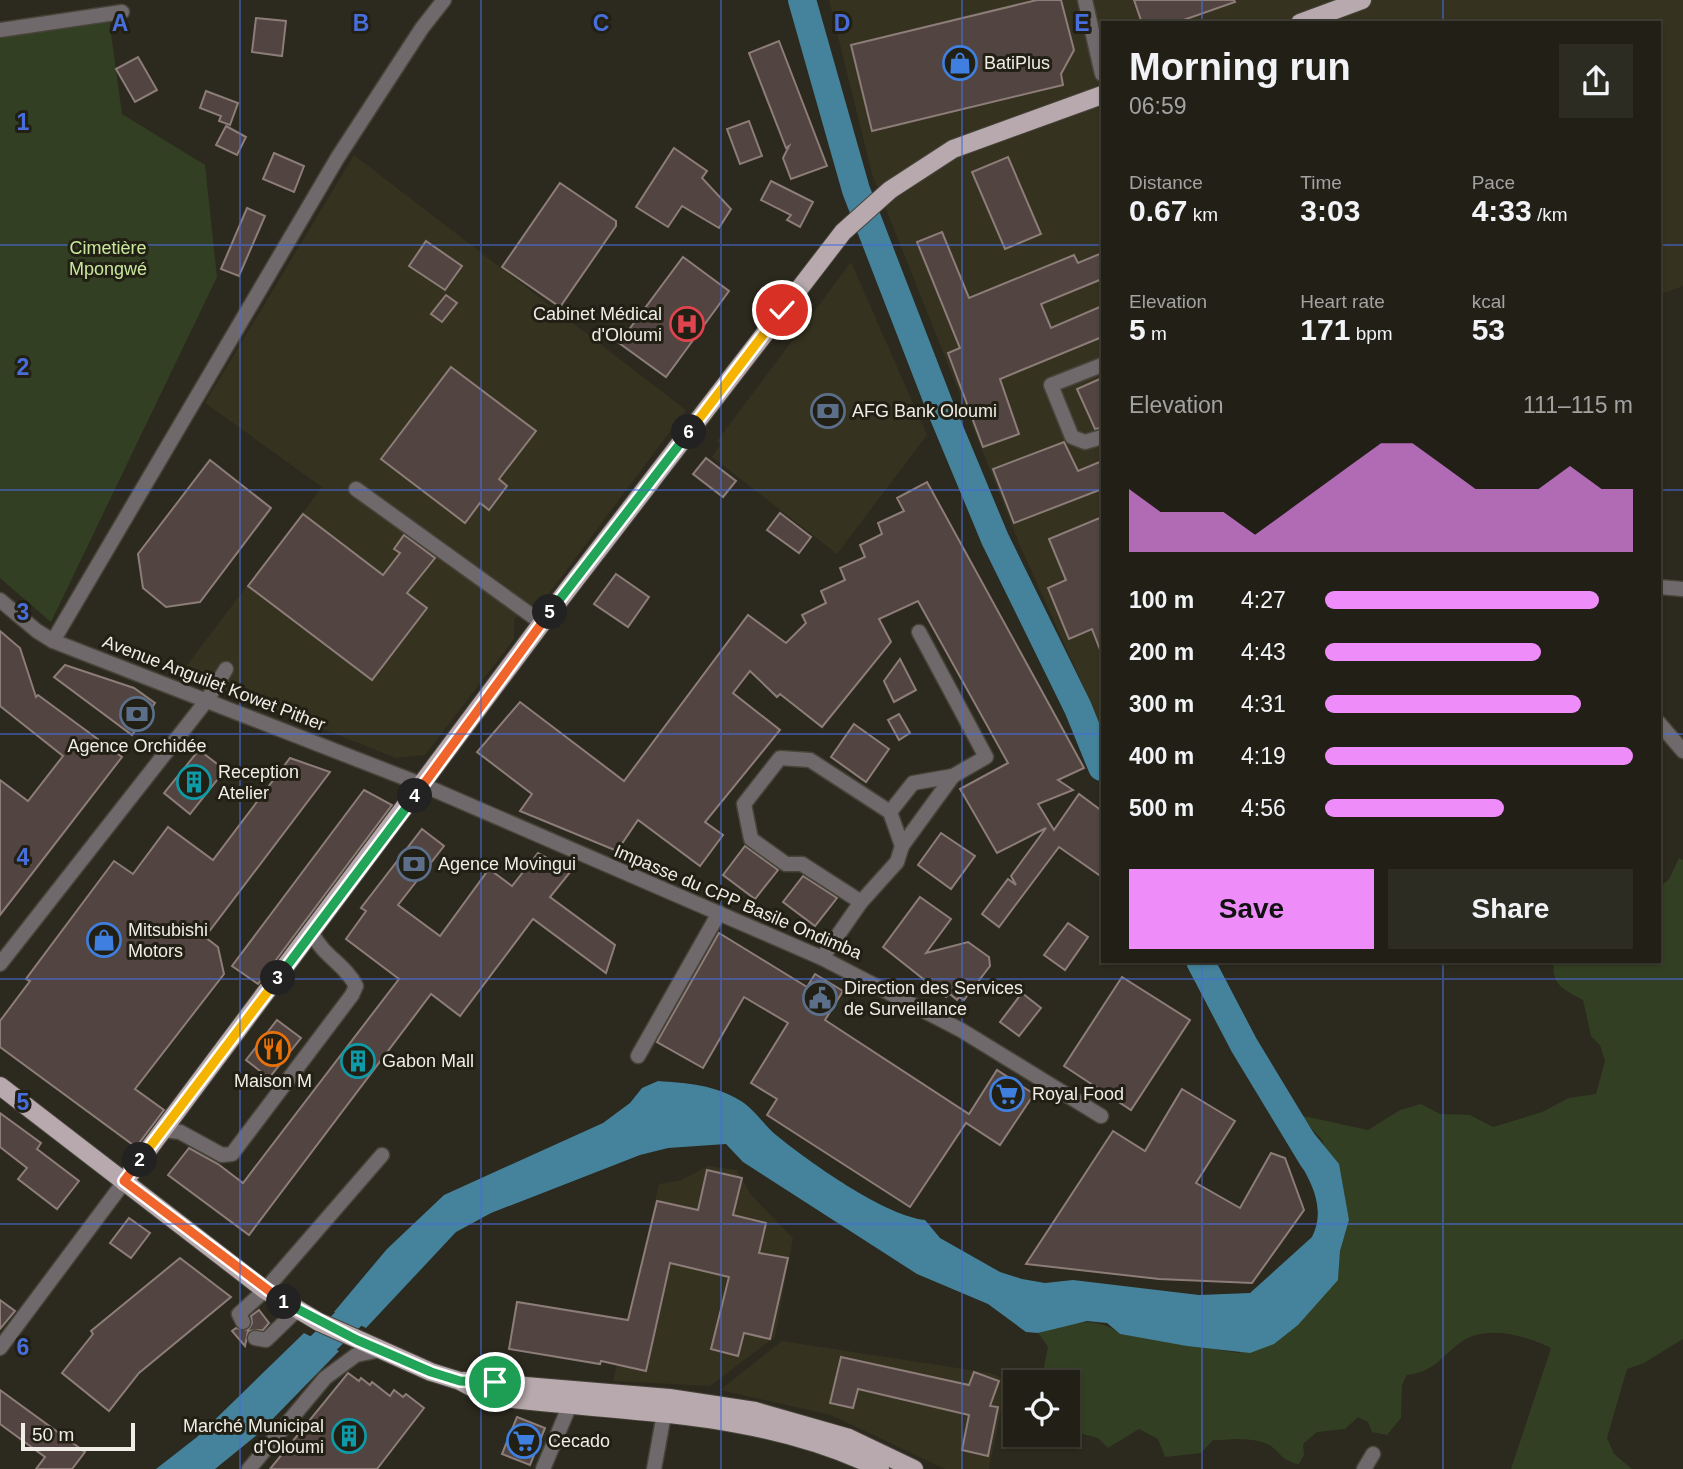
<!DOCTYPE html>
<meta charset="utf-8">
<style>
body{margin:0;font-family:Arial,sans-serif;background:#2d2c23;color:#f1f3f6;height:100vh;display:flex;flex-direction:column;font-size:26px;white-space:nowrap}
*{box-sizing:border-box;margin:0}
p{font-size:23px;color:#a2a2a1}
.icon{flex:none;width:38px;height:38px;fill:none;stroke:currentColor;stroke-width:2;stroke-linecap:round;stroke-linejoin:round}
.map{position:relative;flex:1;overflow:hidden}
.panel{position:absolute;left:1101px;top:21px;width:560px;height:942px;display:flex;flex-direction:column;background:#211f16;border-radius:0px;box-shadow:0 2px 5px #0004,0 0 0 2px #3e3d35}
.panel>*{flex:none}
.buttons{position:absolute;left:1003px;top:1370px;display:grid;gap:14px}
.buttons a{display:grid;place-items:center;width:77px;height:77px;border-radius:0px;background:#211f16;box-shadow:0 2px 5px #0004,0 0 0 2px #3e3d35;font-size:35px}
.scale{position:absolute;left:21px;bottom:18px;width:114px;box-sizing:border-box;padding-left:7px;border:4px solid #efede6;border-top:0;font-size:19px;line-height:24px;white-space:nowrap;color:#efede6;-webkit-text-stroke:5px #222014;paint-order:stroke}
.pin{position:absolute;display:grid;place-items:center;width:60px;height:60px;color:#fff;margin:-30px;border:4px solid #fff;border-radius:50%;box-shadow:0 2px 7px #0007}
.km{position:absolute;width:35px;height:35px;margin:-18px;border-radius:50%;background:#222;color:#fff;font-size:19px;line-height:35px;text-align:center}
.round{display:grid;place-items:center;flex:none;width:74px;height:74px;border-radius:0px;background:#2d2c23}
.overview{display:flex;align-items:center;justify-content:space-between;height:119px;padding:0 28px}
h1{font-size:38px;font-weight:700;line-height:52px}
.figures{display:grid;grid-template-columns:repeat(3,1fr);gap:10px;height:119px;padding:7px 28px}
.figures div{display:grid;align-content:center}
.figures b{font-size:30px;font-weight:700}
.figures small{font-size:19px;font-weight:400}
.figures p{font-size:19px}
.chart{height:196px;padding:14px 28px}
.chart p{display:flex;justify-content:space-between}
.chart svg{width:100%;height:126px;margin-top:7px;fill:#ee8cf9;opacity:.7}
.primary-button{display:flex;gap:14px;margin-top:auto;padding:14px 28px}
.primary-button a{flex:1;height:80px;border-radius:0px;background:#ee8cf9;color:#111;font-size:28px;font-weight:700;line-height:80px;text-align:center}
.primary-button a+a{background:#2d2c23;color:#f1f3f6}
ul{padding:0 28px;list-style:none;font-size:23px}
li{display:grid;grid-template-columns:112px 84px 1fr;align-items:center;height:52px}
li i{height:18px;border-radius:9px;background:#ee8cf9}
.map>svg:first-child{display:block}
.built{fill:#363220}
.green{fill:#333f22}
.water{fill:#44839b}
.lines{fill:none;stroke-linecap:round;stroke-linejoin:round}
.river{stroke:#44839b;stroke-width:28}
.building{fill:#524440;stroke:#8d7d79;stroke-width:2}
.minor-casing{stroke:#47443a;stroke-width:17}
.major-casing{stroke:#47443a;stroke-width:20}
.minor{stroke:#70696b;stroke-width:14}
.major{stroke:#b7a9ad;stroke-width:18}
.split-1-casing{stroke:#fff;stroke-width:14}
.split-2-casing{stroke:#fff;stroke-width:14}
.split-3-casing{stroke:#fff;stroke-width:14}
.split-4-casing{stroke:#fff;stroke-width:14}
.split-5-casing{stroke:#fff;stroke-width:14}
.split-6-casing{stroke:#fff;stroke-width:14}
.split-7-casing{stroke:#fff;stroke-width:14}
.split-1{stroke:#22a559;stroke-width:9}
.split-2{stroke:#f0652b;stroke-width:9}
.split-3{stroke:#f5b400;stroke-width:9}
.split-4{stroke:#22a559;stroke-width:9}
.split-5{stroke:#f0652b;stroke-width:9}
.split-6{stroke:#22a559;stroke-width:9}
.split-7{stroke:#f5b400;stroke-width:9}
.grid{fill:none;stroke:#476edb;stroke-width:2;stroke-opacity:0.55}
.labels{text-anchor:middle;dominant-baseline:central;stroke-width:6;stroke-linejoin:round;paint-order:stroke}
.poi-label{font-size:18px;fill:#efede6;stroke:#222014;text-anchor:start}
.park-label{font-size:18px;fill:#c9e89d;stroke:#222014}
.street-label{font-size:18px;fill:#efede6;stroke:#222014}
.grid-label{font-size:23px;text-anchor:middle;font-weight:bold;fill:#476edb;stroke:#222014;stroke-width:6;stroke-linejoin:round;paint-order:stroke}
</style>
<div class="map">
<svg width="1683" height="1469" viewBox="0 0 1683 1469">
<rect width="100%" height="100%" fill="#2c291e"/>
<g class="built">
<path d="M829,0H1683V286L1659,295V23H1102V728L1021,548L872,174Z"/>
<path d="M354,155L686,410L542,603L529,605L514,620V639L425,755L396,758L181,673L322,487L205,403Z"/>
<path d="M851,262L927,435L837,554L712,457L720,445L717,441Z"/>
<path d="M708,1166L737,1170L751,1195L793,1238L775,1337L710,1386L613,1381L659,1184L681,1180Z"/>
<path d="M782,1341L990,1373L1007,1380L989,1469H945L831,1415L720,1390Z"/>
</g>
<g class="green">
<path d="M109,19L122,114L205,165L217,277L51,622L0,578V35Z"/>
<path d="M1679,858L1683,860V1339L1644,1363L1627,1369L1607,1438L1614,1454L1632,1469H1511L1551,1348C1523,1335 1484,1323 1457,1345C1439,1360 1432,1372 1407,1375L1402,1385L1401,1418L1387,1435L1372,1432L1368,1422L1358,1417L1345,1429L1317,1432L1303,1444L1304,1455L1299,1464C1279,1461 1280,1449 1265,1443C1250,1437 1229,1440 1213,1440L1201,1453L1165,1457L1158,1439L1139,1429L1108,1448L1098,1438L1068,1430V1382H1041L1048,1347L1038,1333C1069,1325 1093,1313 1120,1334L1239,1353L1338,1280L1340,1251L1349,1220L1322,1140L1299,1115L1368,1130L1400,1110L1421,1104L1440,1114L1470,1115L1493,1127L1542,1112L1569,1098L1596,1094L1605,1061L1600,1045L1591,1036L1583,1000C1563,989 1551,985 1554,961H1659V888L1669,879Z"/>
</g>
<g class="water">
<path d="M658,1081C687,1083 716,1085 741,1101C755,1110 764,1125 776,1135C809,1162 885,1216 925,1220L940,1238L1000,1272L1022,1279L1045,1283L1073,1280L1199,1295L1250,1293L1312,1237C1330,1201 1302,1168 1284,1137L1299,1115L1339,1164L1349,1220L1340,1251L1338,1280L1298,1325L1274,1344L1250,1353L1187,1346L1120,1334L1107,1323L1087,1321L1038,1333L1026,1332L988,1304L917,1274L743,1162L726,1144L668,1148L640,1155L491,1213L456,1232L366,1328L334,1312L387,1249L444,1195L603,1123L630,1103L642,1088Z"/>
<path d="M304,1333L339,1351L258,1434L215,1469H156L197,1437Z"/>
</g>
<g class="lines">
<g class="river">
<path d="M802,0L856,190L940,407L995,539L1078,708L1102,767"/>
<path d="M1200,961L1244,1045L1313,1159"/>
<path d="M297,1369L376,1292"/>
</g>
</g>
<g class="building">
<path d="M1037,0H1061L1074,50L1061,74L1063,85L872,131L851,45Z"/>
<path d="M1134,0H1234L1235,2L1175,23H1142Z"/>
<path d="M256,18L286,21L282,56L252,52Z"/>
<path d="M779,41L827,166L791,179L783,158L789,146L786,148L749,53Z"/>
<path d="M138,57L157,90L135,102L116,69Z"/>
<path d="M206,91L238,103L230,125L219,121L221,116L200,108Z"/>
<path d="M749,121L762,156L740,164L727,129Z"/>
<path d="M226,126L246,137L237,155L216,145Z"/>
<path d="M674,148L707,171L702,178L731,209L719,228L682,206L668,227L636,207Z"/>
<path d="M274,153L304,166L294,192L263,179Z"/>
<path d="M1008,157L1041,234L1005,249L972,172Z"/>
<path d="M771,181L813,202L800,227L787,220L791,215L761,200Z"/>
<path d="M560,183L616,221V226L560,307L502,267Z"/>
<path d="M247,208L265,216L239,276L221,269Z"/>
<path d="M942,232L969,298L1074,255L1078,263L1102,253V279L1041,304L1051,328L1102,306V337L1000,379L1019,434L983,447L948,353L960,348L917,242Z"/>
<path d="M426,241L462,266L445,290L409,266Z"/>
<path d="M683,257L729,291L666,377L619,343Z"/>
<path d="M446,295L457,303L442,322L431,314Z"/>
<path d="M451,367L536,431L499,479L507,486L489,510L480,503L465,523L381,459Z"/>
<path d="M1102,378V428L1095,429L1077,389Z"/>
<path d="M1064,442L1078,471L1102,461V489L1014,523L993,469Z"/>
<path d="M706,458L736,481L723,497L693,474Z"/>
<path d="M210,460L271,508L200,602L166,607L143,588L138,554Z"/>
<path d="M927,482L1084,768L1058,780L1073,790L1038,804L1054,830L1079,794L1102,811V877L1059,847L999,927L982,914L1008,879L1016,885L1011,876L1046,828L997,853L960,789L1008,763L918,601L879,619L891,642L822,727L780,694L777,697L750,671L733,693L780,730L705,822L723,835L700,866L638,820L617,851L520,811L532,794L477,752L520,702L624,781L748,615L786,643L806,623L802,615L826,603L821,591L845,580L840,568L865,557L860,545L882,534L878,523L904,511L897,498Z"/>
<path d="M780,513L811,537L799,553L767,530Z"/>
<path d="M303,514L383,575L400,553L394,549L404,535L435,558L407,593L427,608L372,680L248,586Z"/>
<path d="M1102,517V655L1092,629L1069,639L1048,588L1066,580L1049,539Z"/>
<path d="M616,574L649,597L628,627L594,604Z"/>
<path d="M0,631L20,648L36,697L38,695L122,757L0,915V780L28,801L63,756L0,706Z"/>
<path d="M900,659L916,690L894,702L884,681Z"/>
<path d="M65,665L134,688L155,703L132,735L54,677Z"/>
<path d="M899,714L910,733L899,740L888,720Z"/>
<path d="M854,724L889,749L866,782L831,757Z"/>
<path d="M199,750L225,770L190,814L164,793Z"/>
<path d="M290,758L330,772L205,937L218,947L224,974L135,1089L164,1110L136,1147L0,1047V1021L30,981L26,979L114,861L133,874L168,827L213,860Z"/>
<path d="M364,790L392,805L258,984L232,966Z"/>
<path d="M422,829L444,846L398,905L440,936L489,869L512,886L538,853L571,871L550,897L615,945L606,973L533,919L460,1016L431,994L249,1235L168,1175L189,1148L218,1164L243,1183L399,979L346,939L366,911L361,908Z"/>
<path d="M941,833L975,856L951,889L918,865Z"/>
<path d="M745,846L778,870L755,899L723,875Z"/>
<path d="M803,876L837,898L815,926L783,902Z"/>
<path d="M920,897L951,919L926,953L968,942L989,957L990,966L964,1000L959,997L957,1000L950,994L946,997L883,947Z"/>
<path d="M1068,923L1088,937L1065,970L1044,955Z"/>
<path d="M719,933L807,987L815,974L843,991L825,1020L969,1114L997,1070L1034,1094L1000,1145L966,1123L910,1207L767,1115L777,1099L751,1083L788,1023L744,997L703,1068L657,1042Z"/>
<path d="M1122,977L1190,1020L1131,1110L1064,1066Z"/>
<path d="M1022,993L1041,1008L1019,1036L1000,1022Z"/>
<path d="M277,1020L301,1038L269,1078L246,1060Z"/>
<path d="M1182,1089L1235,1121L1196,1183L1240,1208L1271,1153L1285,1158L1304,1210L1252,1283L1159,1279L1026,1264L1113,1131L1145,1151Z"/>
<path d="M0,1113L41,1143L37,1149L79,1181L57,1209L18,1179L27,1168L0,1147Z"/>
<path d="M707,1170L742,1178L733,1215L766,1223L759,1253L788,1258L770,1339L744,1333L738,1356L711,1349L729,1277L670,1263L646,1371L601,1361L600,1364L509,1349L517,1302L628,1320L657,1201L698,1210Z"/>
<path d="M129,1218L150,1233L131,1258L110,1243Z"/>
<path d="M180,1258L231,1297L139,1373L109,1411L62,1373L93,1334L91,1331Z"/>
<path d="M0,1300L15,1311L0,1329Z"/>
<path d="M259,1310L269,1323L263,1330L248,1331L245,1346L232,1331L236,1328L248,1330L252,1323L251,1316Z"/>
<path d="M841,1357L969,1385L974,1372L999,1381L990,1406L998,1407L988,1456L962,1450L969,1415L858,1389L853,1408L830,1403Z"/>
<path d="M348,1373L359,1381L361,1378L370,1385L372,1382L390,1396L394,1390L403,1397L406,1394L424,1408L377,1469H270Z"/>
<path d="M0,1390L85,1452L72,1469H36L45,1457L0,1424Z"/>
<path d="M517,1417L545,1428L530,1465L502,1454Z"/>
</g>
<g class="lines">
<g class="minor-casing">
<g id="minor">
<path d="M1085,0L1102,74"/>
<path d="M0,30L122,12"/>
<path d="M1102,365L1051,385L1072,437L1085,442L1102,437"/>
<path d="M356,489L542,623"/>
<path d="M1659,587L1683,589"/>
<path d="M0,600L37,631L53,641L423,785L822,958L961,1030L1101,1116"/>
<path d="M53,641L338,157L422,28L444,0"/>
<path d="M1659,723L1683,751"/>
<path d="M902,846L953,776"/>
<path d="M861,902L802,864H786L751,839L744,804L780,758L810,760L890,812"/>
<path d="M822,958L861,902L897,862L902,846L890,812L913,783L953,776L986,757L919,632"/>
<path d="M0,964L207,700L226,669"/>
<path d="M638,1056L719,913"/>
<path d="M164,1130L180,1132L222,1155L232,1154L352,995L356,986C346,965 323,956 312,933"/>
<path d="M243,1322L239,1314L265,1290L382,1155"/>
<path d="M255,1338L266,1340L297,1310"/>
<path d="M0,1348L124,1182"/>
<path d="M249,1469L325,1378L356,1355L380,1350"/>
<path d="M543,1469L569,1407"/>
<path d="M654,1469L664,1414"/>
<path d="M1364,1469L1373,1454"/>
</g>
</g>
<g class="major-casing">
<g id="major">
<path d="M1300,23L1362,0"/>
<path d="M0,1086L265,1290L319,1322L431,1372L460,1381L488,1396C620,1414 758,1408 880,1469"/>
<path d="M124,1182L542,623L843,232L890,190L953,149L1102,95"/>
<path d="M464,1381L669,1398L755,1411L849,1438L914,1469"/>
</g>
</g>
<use href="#minor" class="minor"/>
<use href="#major" class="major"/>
</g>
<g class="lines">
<g class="split-1-casing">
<path id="split-1" d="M284,1302L357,1340L431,1372L460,1381L495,1382"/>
</g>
<g class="split-2-casing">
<path id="split-2" d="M140,1160L124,1181L284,1302"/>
</g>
<g class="split-3-casing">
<path id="split-3" d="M140,1160L278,978"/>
</g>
<g class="split-4-casing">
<path id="split-4" d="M278,978L415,796"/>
</g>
<g class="split-5-casing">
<path id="split-5" d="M415,796L550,612"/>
</g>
<g class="split-6-casing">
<path id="split-6" d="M550,612L689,432"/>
</g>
<g class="split-7-casing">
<path id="split-7" d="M689,432L782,310"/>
</g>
<use href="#split-1" class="split-1"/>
<use href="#split-2" class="split-2"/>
<use href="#split-3" class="split-3"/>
<use href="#split-4" class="split-4"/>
<use href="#split-5" class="split-5"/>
<use href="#split-6" class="split-6"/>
<use href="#split-7" class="split-7"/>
</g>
<path class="grid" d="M240,0V1469M481,0V1469M721,0V1469M962,0V1469M1202,0V23M1443,0V23M0,245H1102M1659,245H1683M0,490H1102M1659,490H1683M0,734H1102M1659,734H1683M1202,961V1469M1443,961V1469M0,979H1683M0,1224H1683"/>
<defs>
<g id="shop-ring" transform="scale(1.75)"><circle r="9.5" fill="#222014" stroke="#3f7fe0" stroke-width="1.5"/><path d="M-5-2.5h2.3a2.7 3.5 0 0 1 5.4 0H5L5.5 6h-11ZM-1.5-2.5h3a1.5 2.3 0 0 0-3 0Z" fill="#3f7fe0"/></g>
<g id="hospital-ring" transform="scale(1.75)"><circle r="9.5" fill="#222014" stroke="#e0444e" stroke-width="1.5"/><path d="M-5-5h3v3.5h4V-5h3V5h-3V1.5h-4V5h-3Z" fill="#e0444e"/></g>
<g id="bank-ring" transform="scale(1.75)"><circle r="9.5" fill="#222014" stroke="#5c6f8a" stroke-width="1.5"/><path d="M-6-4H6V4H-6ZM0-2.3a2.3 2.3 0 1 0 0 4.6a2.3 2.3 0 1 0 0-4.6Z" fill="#5c6f8a"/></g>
<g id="building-ring" transform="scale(1.75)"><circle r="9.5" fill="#222014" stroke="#0f9aa8" stroke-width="1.5"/><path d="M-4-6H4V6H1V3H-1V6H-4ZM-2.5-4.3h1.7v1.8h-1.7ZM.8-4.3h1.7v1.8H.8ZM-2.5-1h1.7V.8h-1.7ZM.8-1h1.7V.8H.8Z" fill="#0f9aa8"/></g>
<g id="civic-ring" transform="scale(1.75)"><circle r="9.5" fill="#222014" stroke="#5c6f8a" stroke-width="1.5"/><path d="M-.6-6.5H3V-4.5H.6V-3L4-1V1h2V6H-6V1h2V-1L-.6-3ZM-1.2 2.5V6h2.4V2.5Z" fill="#5c6f8a"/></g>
<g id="restaurant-ring" transform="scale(1.75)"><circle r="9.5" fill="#222014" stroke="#e8710a" stroke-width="1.5"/><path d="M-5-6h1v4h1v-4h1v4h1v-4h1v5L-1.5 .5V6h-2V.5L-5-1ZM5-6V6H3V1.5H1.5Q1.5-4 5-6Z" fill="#e8710a"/></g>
<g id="supermarket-ring" transform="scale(1.75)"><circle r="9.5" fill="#222014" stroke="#3f7fe0" stroke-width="1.5"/><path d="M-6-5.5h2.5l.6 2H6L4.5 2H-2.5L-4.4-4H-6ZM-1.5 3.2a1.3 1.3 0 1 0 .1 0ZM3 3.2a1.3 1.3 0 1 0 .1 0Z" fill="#3f7fe0"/></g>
</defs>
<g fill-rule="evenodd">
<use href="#shop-ring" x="960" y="63"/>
<use href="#hospital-ring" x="687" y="324"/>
<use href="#bank-ring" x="828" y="411"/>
<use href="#bank-ring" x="137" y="714"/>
<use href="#building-ring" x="194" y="782"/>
<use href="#bank-ring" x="414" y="864"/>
<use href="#shop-ring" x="104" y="940"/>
<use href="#civic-ring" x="820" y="998"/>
<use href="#restaurant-ring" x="273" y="1049"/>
<use href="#building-ring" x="358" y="1061"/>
<use href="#supermarket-ring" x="1007" y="1094"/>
<use href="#building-ring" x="349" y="1436"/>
<use href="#supermarket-ring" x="524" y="1441"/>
</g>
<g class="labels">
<g class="poi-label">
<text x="984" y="63">BatiPlus</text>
<text x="662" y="314" text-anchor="end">Cabinet Médical<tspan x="662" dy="21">d'Oloumi</tspan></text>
<text x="852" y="411">AFG Bank Oloumi</text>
<text x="137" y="746" text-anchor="middle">Agence Orchidée</text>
<text x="218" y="772">Reception<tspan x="218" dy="21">Atelier</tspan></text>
<text x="438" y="864">Agence Movingui</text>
<text x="128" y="930">Mitsubishi<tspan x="128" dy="21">Motors</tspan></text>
<text x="844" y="988">Direction des Services<tspan x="844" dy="21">de Surveillance</tspan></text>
<text x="382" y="1061">Gabon Mall</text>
<text x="273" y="1081" text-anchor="middle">Maison M</text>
<text x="1032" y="1094">Royal Food</text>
<text x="324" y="1426" text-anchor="end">Marché Municipal<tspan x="324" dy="21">d'Oloumi</tspan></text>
<text x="548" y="1441">Cecado</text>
</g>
<g class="park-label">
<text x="108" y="248">Cimetière<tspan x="108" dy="21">Mpongwé</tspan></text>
</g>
<g class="street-label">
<text transform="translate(214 683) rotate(21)">Avenue Anguilet Kowet Pither</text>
<text transform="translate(738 902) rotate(23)">Impasse du CPP Basile Ondimba</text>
</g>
</g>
<g class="grid-label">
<text x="120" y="31">A</text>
<text x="361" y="31">B</text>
<text x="601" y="31">C</text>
<text x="842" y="31">D</text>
<text x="1082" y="31">E</text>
<text x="23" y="130">1</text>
<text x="23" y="375">2</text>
<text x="23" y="620">3</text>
<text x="23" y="865">4</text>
<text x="23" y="1110">5</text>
<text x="23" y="1355">6</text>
</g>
</svg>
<div class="buttons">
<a><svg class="icon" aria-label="locate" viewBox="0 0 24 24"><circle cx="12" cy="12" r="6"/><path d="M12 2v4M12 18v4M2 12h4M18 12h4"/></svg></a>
</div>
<div class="scale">50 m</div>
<div class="pin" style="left:495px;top:1382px;background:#1e9e55"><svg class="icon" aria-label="arrive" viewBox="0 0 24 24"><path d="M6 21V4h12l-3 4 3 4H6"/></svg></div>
<div class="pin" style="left:782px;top:310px;background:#d93025"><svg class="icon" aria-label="check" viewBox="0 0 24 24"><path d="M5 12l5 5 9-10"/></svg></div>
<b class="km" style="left:284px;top:1302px">1</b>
<b class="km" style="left:140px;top:1160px">2</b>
<b class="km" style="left:278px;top:978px">3</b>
<b class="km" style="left:415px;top:796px">4</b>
<b class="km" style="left:550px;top:612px">5</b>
<b class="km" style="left:689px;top:432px">6</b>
<section class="panel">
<div class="overview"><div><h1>Morning run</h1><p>06:59</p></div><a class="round"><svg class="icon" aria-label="share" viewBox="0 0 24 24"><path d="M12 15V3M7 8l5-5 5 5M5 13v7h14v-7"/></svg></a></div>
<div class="figures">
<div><p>Distance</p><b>0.67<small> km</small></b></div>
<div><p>Time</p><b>3:03</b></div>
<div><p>Pace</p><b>4:33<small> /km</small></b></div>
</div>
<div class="figures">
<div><p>Elevation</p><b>5<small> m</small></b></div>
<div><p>Heart rate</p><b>171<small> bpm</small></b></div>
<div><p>kcal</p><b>53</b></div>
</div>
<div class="chart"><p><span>Elevation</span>111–115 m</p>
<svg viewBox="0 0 160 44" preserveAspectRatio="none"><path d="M0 44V22L10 30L20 30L30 30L40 38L50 30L60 22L70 14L80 6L90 6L100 14L110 22L120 22L130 22L140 14L150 22L160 22V44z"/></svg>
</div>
<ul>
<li><b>100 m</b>4:27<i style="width:89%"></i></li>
<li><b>200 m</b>4:43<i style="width:70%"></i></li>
<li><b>300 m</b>4:31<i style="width:83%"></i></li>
<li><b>400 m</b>4:19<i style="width:100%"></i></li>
<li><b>500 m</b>4:56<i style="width:58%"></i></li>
</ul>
<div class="primary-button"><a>Save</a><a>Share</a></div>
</section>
</div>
